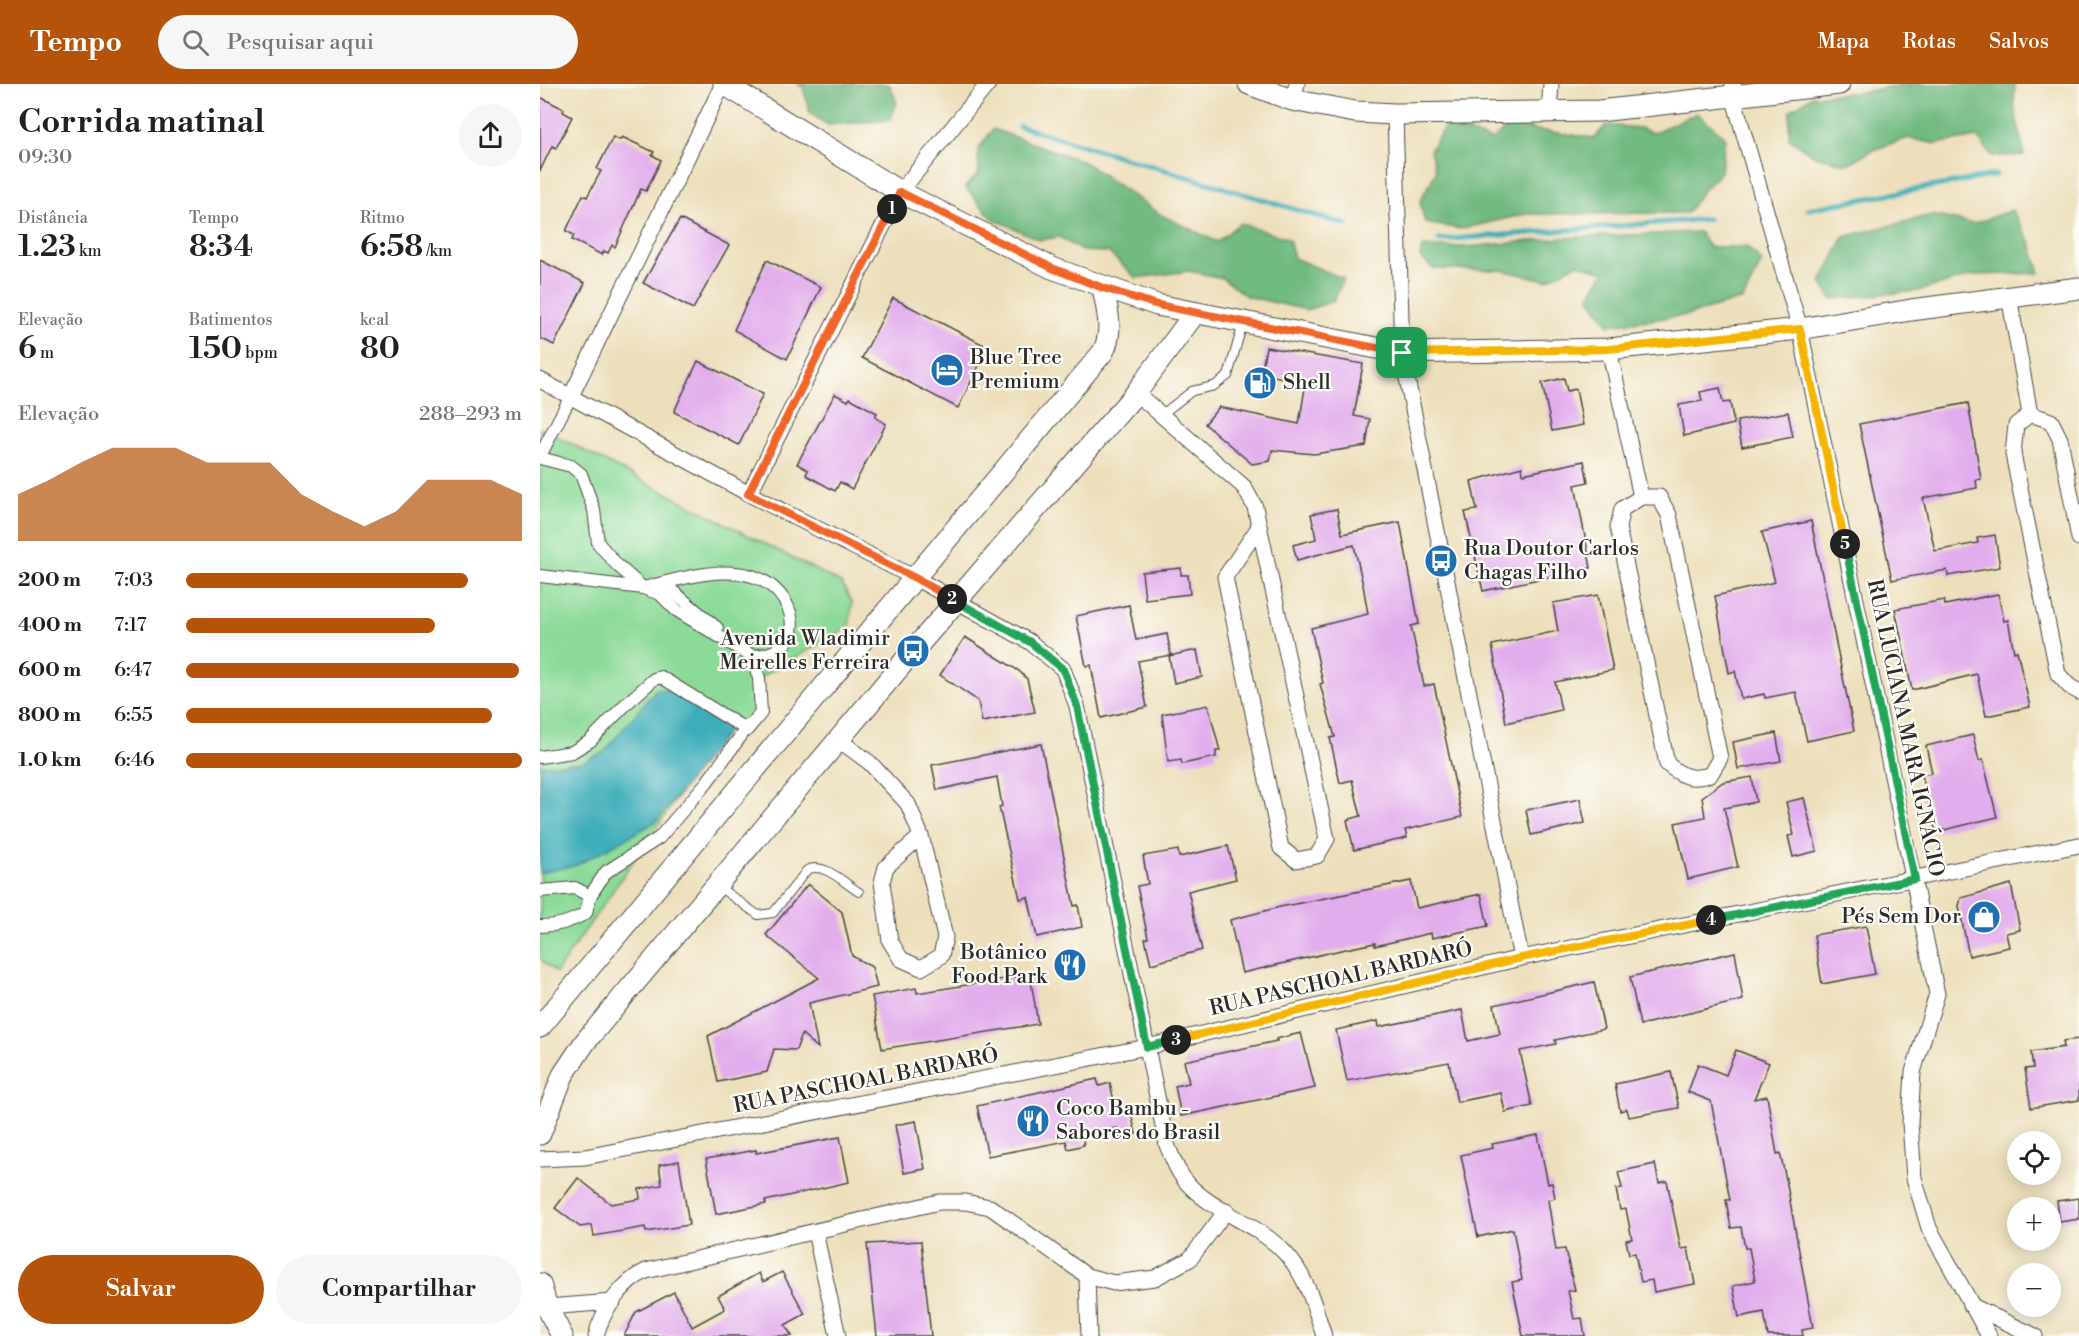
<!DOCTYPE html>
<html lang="pt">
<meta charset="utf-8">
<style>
body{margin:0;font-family:"Libre Bodoni",serif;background:#f6f6f6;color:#202124;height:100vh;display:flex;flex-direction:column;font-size:22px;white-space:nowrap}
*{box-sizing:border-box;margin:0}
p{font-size:20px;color:#757577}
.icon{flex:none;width:33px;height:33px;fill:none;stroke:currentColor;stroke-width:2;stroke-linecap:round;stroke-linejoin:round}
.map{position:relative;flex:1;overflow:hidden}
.details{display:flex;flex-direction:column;background:#fff;width:540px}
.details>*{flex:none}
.buttons{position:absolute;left:1467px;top:1047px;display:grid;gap:12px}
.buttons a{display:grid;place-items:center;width:54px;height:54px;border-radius:50%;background:#fff;box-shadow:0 3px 15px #0003;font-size:30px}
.pin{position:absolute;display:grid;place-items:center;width:51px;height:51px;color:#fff;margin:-26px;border-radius:12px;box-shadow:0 3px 9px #0006}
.km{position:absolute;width:30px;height:30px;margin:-15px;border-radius:50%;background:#222;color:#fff;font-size:16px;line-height:30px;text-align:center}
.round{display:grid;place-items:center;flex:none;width:63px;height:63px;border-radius:32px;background:#f6f6f6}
.head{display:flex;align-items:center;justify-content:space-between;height:102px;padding:0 18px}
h1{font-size:33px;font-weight:600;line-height:45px}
.figures{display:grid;grid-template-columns:repeat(3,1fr);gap:9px;height:102px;padding:6px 18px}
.figures div{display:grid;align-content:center}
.figures b{font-size:30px;font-weight:600}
.figures small{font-size:16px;font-weight:400}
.figures p{font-size:16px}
.chart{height:168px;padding:12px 18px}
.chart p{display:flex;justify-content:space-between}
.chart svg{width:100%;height:108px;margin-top:6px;fill:#b45309;opacity:.7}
.primary-button{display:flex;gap:12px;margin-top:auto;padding:12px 18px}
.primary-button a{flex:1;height:69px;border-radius:36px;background:#b45309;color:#fff;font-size:24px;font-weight:600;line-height:69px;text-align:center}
.primary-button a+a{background:#f6f6f6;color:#202124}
ul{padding:0 18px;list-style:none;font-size:20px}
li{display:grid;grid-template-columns:96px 72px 1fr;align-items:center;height:45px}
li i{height:15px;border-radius:8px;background:#b45309}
header{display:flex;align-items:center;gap:36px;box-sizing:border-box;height:84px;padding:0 30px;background:#b45309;color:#fff}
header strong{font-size:28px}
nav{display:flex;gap:33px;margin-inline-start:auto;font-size:21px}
.search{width:420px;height:54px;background:#f6f6f6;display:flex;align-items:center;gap:15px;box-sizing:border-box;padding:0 21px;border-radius:33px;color:#757577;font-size:22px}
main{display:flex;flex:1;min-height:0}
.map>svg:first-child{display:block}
.green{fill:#8cda99;stroke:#5c8262;stroke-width:1.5}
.forest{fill:#71ba81;stroke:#4e7256;stroke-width:1.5}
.water{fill:#3eadba;stroke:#346c72;stroke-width:1.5}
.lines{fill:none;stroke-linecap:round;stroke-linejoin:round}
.stream{stroke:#3eadba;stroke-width:5}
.building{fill:#e2adec}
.service-casing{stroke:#484641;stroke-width:10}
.pedestrian-casing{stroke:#484641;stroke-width:14}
.minor-casing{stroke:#484641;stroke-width:17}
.secondary-casing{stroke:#484641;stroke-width:23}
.service{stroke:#fff;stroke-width:8}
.pedestrian{stroke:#fff;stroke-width:12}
.minor{stroke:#fff;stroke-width:15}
.secondary{stroke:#fff;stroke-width:21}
.split-1-casing{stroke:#fff;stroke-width:12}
.split-2-casing{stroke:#fff;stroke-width:12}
.split-3-casing{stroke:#fff;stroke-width:12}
.split-4-casing{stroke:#fff;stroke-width:12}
.split-5-casing{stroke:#fff;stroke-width:12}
.split-6-casing{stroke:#fff;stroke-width:12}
.split-1{stroke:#f0652b;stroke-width:8}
.split-2{stroke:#f0652b;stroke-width:8}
.split-3{stroke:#22a559;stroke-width:8}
.split-4{stroke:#f5b400;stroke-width:8}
.split-5{stroke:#22a559;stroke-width:8}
.split-6{stroke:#f5b400;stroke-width:8}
.labels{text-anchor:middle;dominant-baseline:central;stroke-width:4.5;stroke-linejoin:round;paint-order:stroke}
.poi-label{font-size:21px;fill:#2b2b2b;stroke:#fdfcf7;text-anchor:start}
.street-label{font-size:21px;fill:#2b2b2b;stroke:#fdfcf7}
</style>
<header>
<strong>Tempo</strong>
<div class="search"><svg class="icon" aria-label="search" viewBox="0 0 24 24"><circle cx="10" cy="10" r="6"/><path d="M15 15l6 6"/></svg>Pesquisar aqui</div>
<nav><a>Mapa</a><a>Rotas</a><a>Salvos</a></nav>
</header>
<main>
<section class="details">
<div class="head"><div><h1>Corrida matinal</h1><p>09:30</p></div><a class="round"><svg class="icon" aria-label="share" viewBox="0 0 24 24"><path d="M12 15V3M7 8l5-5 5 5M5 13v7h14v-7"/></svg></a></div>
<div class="figures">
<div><p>Distância</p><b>1.23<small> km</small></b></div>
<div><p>Tempo</p><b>8:34</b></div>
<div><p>Ritmo</p><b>6:58<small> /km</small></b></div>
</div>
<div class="figures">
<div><p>Elevação</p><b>6<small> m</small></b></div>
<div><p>Batimentos</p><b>150<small> bpm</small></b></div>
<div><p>kcal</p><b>80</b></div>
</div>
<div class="chart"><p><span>Elevação</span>288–293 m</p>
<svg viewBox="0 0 160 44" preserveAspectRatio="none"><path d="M0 44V25L10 19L20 12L30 6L40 6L50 6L60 12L70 12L80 12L90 25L100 32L110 38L120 32L130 19L140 19L150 19L160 25V44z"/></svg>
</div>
<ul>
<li><b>200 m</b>7:03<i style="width:84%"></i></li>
<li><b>400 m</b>7:17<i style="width:74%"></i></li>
<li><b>600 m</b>6:47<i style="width:99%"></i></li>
<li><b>800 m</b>6:55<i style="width:91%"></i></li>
<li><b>1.0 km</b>6:46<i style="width:100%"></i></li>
</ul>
<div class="primary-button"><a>Salvar</a><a>Compartilhar</a></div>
</section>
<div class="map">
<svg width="1539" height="1252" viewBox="0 0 1539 1252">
<rect width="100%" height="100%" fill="#fdfcf7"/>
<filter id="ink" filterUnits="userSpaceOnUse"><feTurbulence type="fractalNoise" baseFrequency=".0167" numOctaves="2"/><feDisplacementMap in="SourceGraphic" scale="12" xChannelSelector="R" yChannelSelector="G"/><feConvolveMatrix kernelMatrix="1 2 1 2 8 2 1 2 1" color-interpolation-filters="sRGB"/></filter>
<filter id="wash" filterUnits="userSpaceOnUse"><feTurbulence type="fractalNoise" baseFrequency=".008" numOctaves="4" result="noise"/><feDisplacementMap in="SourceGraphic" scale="24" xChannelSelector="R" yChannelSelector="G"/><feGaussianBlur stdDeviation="1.35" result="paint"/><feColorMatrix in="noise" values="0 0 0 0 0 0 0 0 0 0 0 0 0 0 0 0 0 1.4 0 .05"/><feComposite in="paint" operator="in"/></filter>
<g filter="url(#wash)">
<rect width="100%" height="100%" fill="#eddfbc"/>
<path class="green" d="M0,344L301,499L312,518L309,543L219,594L207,646L190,637L16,889L0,875Z"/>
<g class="forest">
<path d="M257,0H349L357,19L350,36L288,41L270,29L263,3Z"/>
<path d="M1362,0H1475L1474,21L1484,71L1452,72L1437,53L1396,60L1368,54L1333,66L1308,80L1275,72L1249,55L1250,27L1272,12L1324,8Z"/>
<path d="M1157,29L1185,53L1181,88L1163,106L1147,129L986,130L921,145L885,139L880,117L896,88L890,66L906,41L952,56L969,42L1054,54L1066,41L1100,44L1113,49Z"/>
<path d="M453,45L544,78L623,132L677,158L700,139L749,155L754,174L804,195L793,217L767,226L706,212L682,194L649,187L596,194L568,168L542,167L519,153L499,156L452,134L425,103L439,89L438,66Z"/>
<path d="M1472,126L1491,159L1500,189L1434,191L1378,207L1291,215L1281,198L1304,153L1392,131L1433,140Z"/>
<path d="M1159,148L1169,163H1207L1222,178L1203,215L1148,231L1069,241L1049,213L1065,188L1038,180L1006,196L960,186L893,185L880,173L882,163H928L1022,154Z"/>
</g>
<path class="water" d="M116,605L134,607L191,640L186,650L116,738L37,781L0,789V682L43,678L64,668Z"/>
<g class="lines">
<g class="stream">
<path d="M479,42L807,141"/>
<path d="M1268,125L1456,91"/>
<path d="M899,156L1168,135"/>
</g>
</g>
<g id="blocks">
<g class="building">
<path d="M0,13L24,25L23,28L32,33L16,64L12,62L0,87Z"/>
<path d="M73,53L80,56L82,53L114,68L112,71L121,76L106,107L101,105L75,163L72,161L68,169L64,167L62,171L32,156L34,151L26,147L43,111L47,113L61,87L57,85Z"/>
<path d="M140,135L189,161L153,225L103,199Z"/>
<path d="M0,176L45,199L14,261L0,254Z"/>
<path d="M227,176L281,203L247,275L194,246Z"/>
<path d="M353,214L448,263L418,324L322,274Z"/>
<path d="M726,263L823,280L814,332L830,335L826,362L774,370L732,366L730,377L712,380L665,340L679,323L759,340L766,298L721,290Z"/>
<path d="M158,277L223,310L199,361L134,328Z"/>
<path d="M1024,294L1027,307L1036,305L1043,341L1012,347L1002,299Z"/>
<path d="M1180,304L1183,319L1190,318L1194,340L1144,352L1139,321L1162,317L1160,308Z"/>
<path d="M295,310L308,317L310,314L337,329L335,333L346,340L312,405L300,398L295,407L266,391L268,386L257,380Z"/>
<path d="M1428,319L1441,395L1436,396L1437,404L1383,414L1395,467L1438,459L1437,454L1455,451L1460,483L1408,492L1407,486L1352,496L1319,340Z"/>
<path d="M1248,328L1253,353L1202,363L1197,337Z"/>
<path d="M1044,377L1048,398L1035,401L1051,484L943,507L925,428L937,426L931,397L982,383L983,390Z"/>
<path d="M797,425L802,450L860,438L879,540L871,542L884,602L894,600L922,733L865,746L867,754L814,766L807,736L821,732L812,696L800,699L790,654L795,653L780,600L783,599L771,544L828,530L823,501L814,461L757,476L753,461L776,455L771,430Z"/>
<path d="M1271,437L1314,647L1267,657L1256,608L1225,614L1224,610L1201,615L1195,587L1189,589L1175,512L1235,498L1222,448Z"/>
<path d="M641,484V491H648L650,510L605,515L602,488Z"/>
<path d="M1458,510L1464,537L1468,536L1474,568L1477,567L1490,623L1446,632L1437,590L1372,606L1355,525L1404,516L1405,521Z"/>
<path d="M1058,511L1073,586L1015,598L1021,626L966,639L952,561L1018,547L1013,519Z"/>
<path d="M589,521L596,556L627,550L631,571L598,577L607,623L561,634L551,581L546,582L536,532Z"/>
<path d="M425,553L479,587L487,595L495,628L442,638L438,617L400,591Z"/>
<path d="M657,566L662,593L634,599L629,572Z"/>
<path d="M668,621L680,667H676V673L642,680L641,676L628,678L622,630Z"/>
<path d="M1236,649L1241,677L1198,685L1193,658Z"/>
<path d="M1433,651L1439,677L1443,676L1457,733L1396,748L1382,691L1392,689L1386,662Z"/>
<path d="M501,660L534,822L538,821L542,843L497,853L488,813L480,815L459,723L462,722L457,693L397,706L392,681Z"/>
<path d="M1212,693L1216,718L1184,724L1198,783L1148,795L1135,739L1165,733L1162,713L1183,698Z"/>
<path d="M1264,714L1277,767L1253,773L1248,752L1254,751L1246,718Z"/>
<path d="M1040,715L1045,739L991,751L986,726Z"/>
<path d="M688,762L696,795L648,807L662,866L611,880L605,855L608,854L597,802L608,800L603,772L638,766L639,773Z"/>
<path d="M871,797L877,824L941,810L948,842L892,854L891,849L835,862V859L801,866L702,889L690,836L740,823Z"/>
<path d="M268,800L302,828L312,872L332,883L337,903L269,919L278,964L262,950L256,966L234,965L227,988L178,998L168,952L279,894L226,851Z"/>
<path d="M1471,800L1480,846L1466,849L1469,863L1429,872L1419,822L1421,814Z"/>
<path d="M1326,842L1335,890L1282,900L1274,851Z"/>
<path d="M1195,868L1203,916L1100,941L1090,893Z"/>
<path d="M490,891L498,940L342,965L332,912L376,904L377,909Z"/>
<path d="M1054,898L1064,945L1015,956L1016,960L980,967L992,1022L965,1028L961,1009L917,1018L909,978L807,997L796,946L838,937L839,943L922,926L928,957L960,950L954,921Z"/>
<path d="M761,949L775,1004L641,1032L635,1002L649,999L644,977L737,957L736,955Z"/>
<path d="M1539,955V1016L1491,1024L1485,985L1493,984L1491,968L1524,963L1523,957Z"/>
<path d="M1196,966L1229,979L1214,1015L1227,1012L1237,1070L1240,1069L1246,1095L1273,1244L1262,1246L1263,1252H1228L1224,1228L1199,1233L1193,1202L1215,1197L1209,1164H1205L1201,1143L1191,1144L1186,1116H1190L1171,1017L1148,1008L1158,980L1186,991Z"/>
<path d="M1131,988L1139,1024L1089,1033L1087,1025L1080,1027L1075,1000Z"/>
<path d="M557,995L559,1002L570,999L575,1022L591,1029L596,1050L579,1054L577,1044L542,1052L544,1061L528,1065L526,1057L448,1072L437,1022Z"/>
<path d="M376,1037L385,1085L364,1089L355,1041Z"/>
<path d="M998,1051L1008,1100L1012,1099L1015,1114L1008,1116L1016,1166L1025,1165L1035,1206L1028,1207L1034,1235L1042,1234L1045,1252H983L972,1198L982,1196L973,1145L938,1153L921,1071L953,1064L952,1060Z"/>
<path d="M300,1053L309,1098L225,1117L226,1120L176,1130L166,1075L216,1066V1069Z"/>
<path d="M139,1077L149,1141L106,1148L105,1143L54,1152L52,1141L40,1143L15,1124L38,1094L71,1120L100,1115L99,1105L122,1101L119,1081Z"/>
<path d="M1115,1080L1119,1099L1127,1097L1141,1165L1148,1164L1155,1200L1114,1208L1112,1196L1101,1198L1095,1169L1089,1170L1086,1156L1092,1155L1086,1125L1080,1126L1076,1105L1082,1104L1078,1088Z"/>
<path d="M1539,1114V1135L1520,1138L1517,1117Z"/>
<path d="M381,1157L391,1252H337L327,1160Z"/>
<path d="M242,1188L265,1230L245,1241L252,1252H84L96,1228L134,1208L152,1243L185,1225L178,1212L219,1189L223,1198Z"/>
</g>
</g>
</g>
<g filter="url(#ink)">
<use href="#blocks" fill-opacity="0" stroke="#484641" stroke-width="1.5"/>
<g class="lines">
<g class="service-casing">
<g id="service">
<path d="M621,331L652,307L674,302L688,292L703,239"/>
<path d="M179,803L218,831L233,829L267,786C283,777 304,799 319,808"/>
</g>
</g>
<g class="pedestrian-casing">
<g id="pedestrian">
<path d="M0,372L31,312"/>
<path d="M0,374L31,382L41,390L54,426L58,459L77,481L103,504C136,496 178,482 212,492C258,506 272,571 211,572L206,568"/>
<path d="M0,492L103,504L120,510L136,526L211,572L219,594L221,629L207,646L121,593L114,595L86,620L50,657L32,668L0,673"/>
<path d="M123,499L177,544"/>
<path d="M0,807L35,804L50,812L66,788L119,754L167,698L209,641"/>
<path d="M0,842C18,842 31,838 46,829L50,812"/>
</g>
</g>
<g class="minor-casing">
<g id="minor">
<path d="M1193,0V12L1260,245L1397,910L1373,988L1370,1039L1374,1094L1389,1144L1449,1252"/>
<path d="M752,16L757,0"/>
<path d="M1009,28L1011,0"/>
<path d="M855,30L862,269L981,874"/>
<path d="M1469,212L1490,330"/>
<path d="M1069,265L1101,413"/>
<path d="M0,296L209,410L377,495L490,558L523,585L537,622L627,1061C633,1075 638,1090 649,1101C674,1128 719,1140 746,1170C767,1193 775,1223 784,1252"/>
<path d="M596,309L704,403L715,423L787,755L777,772L756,776L741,764L685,493L719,443"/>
<path d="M31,312L183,0"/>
<path d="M209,410L360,108L448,0"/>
<path d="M1101,413H1119L1129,431L1180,674L1170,691C1150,696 1143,693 1127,680L1078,443L1082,425Z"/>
<path d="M1539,454L1520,355L1511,337L1490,330L1476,341L1473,370L1518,590L1529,602L1539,608"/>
<path d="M299,656L330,679L368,720L381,752L405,853L401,872L381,884L361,875L350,857L342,798L346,783L381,752"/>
<path d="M0,1075L45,1073L607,963L981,874L1539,761"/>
<path d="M275,1148L298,1252"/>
<path d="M547,1192L549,1252"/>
<path d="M1430,1221L1495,1252"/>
<path d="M7,1223L73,1218"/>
<path d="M56,1252C62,1227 82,1198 106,1187L399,1118H425L450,1123L547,1192L574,1199L615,1194L650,1175L686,1127"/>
</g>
</g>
<g class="secondary-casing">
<g id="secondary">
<path d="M184,0L360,108L512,184L617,221L862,269L1069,265L1260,245L1371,226L1539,204"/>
<path d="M709,0L752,16L815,28L855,30L1059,27L1299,0"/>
<path d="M0,943L563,268C574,247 567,226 563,204"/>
<path d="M0,1050L23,991L45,958L373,567L596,309L655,229"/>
<path d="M0,1200L7,1223L22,1252"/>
</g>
</g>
<use href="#service" class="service"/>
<use href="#pedestrian" class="pedestrian"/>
<use href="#minor" class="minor"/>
<use href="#secondary" class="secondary"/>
</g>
</g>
<g class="lines" filter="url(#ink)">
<g class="split-1-casing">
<path id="split-1" d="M352,125L360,108L512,184L563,204L618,221L862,269"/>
</g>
<g class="split-2-casing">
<path id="split-2" d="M352,125L208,410L377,495L412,515"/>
</g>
<g class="split-3-casing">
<path id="split-3" d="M412,515L490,558L523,585L537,622L607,963L636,956"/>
</g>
<g class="split-4-casing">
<path id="split-4" d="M636,956L981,874L1171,836"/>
</g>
<g class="split-5-casing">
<path id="split-5" d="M1171,836L1375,795L1305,460"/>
</g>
<g class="split-6-casing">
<path id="split-6" d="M862,269L1069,265L1260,245L1305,460"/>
</g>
<use href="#split-1" class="split-1"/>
<use href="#split-2" class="split-2"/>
<use href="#split-3" class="split-3"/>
<use href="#split-4" class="split-4"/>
<use href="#split-5" class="split-5"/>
<use href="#split-6" class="split-6"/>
</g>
<defs>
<g id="hotel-disc" transform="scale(1.725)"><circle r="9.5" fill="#1f6fb2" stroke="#fdfcf7"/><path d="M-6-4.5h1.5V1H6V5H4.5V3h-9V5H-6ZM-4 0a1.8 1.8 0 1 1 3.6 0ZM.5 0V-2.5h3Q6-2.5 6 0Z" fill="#fff"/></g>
<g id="fuel-disc" transform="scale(1.725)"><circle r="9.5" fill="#1f6fb2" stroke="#fdfcf7"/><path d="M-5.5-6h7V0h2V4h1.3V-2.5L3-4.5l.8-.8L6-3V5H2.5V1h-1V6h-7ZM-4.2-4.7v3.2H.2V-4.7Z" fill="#fff"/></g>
<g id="bus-disc" transform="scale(1.725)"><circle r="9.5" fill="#1f6fb2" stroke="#fdfcf7"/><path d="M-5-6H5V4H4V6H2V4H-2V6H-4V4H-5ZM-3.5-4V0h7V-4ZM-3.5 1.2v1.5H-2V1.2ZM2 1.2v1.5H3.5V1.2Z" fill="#fff"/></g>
<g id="shop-disc" transform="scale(1.725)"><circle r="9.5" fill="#1f6fb2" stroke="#fdfcf7"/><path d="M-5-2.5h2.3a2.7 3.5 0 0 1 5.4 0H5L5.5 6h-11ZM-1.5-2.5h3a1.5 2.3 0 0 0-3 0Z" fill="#fff"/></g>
<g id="restaurant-disc" transform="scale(1.725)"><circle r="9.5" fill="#1f6fb2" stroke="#fdfcf7"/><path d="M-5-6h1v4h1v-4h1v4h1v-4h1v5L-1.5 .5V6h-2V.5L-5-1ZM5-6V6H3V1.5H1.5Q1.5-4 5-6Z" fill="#fff"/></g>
</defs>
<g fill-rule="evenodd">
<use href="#hotel-disc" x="407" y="286"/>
<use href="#fuel-disc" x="720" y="299"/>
<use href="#bus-disc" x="901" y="477"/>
<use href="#bus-disc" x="373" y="567"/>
<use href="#shop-disc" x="1444" y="833"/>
<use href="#restaurant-disc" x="530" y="881"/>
<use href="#restaurant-disc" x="493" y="1037"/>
</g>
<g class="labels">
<g class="poi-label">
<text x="430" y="274">Blue Tree<tspan x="430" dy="24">Premium</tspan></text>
<text x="743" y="299">Shell</text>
<text x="924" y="465">Rua Doutor Carlos<tspan x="924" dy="24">Chagas Filho</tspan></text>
<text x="350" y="555" text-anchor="end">Avenida Wladimir<tspan x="350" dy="24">Meirelles Ferreira</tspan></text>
<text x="1421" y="833" text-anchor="end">Pés Sem Dor</text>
<text x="507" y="869" text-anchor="end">Botânico<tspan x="507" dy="24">Food Park</tspan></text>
<text x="516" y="1025">Coco Bambu -<tspan x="516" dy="24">Sabores do Brasil</tspan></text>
</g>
<g class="street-label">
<text transform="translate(1365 644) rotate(78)">RUA LUCIANA MARA IGNÁCIO</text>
<text transform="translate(801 895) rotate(-13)">RUA PASCHOAL BARDARÓ</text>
<text transform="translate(326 997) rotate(-11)">RUA PASCHOAL BARDARÓ</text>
</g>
</g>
</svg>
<div class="buttons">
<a><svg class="icon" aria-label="locate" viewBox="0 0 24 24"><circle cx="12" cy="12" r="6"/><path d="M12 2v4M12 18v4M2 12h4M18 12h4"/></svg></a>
<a>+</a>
<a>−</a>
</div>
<div class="pin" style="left:862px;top:269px;background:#1e9e55"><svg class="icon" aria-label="arrive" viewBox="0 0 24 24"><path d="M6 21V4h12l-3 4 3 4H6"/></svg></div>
<b class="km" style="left:352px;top:125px">1</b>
<b class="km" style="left:412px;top:515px">2</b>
<b class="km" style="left:636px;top:956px">3</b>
<b class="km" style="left:1171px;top:836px">4</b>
<b class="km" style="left:1305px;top:460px">5</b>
</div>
</main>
